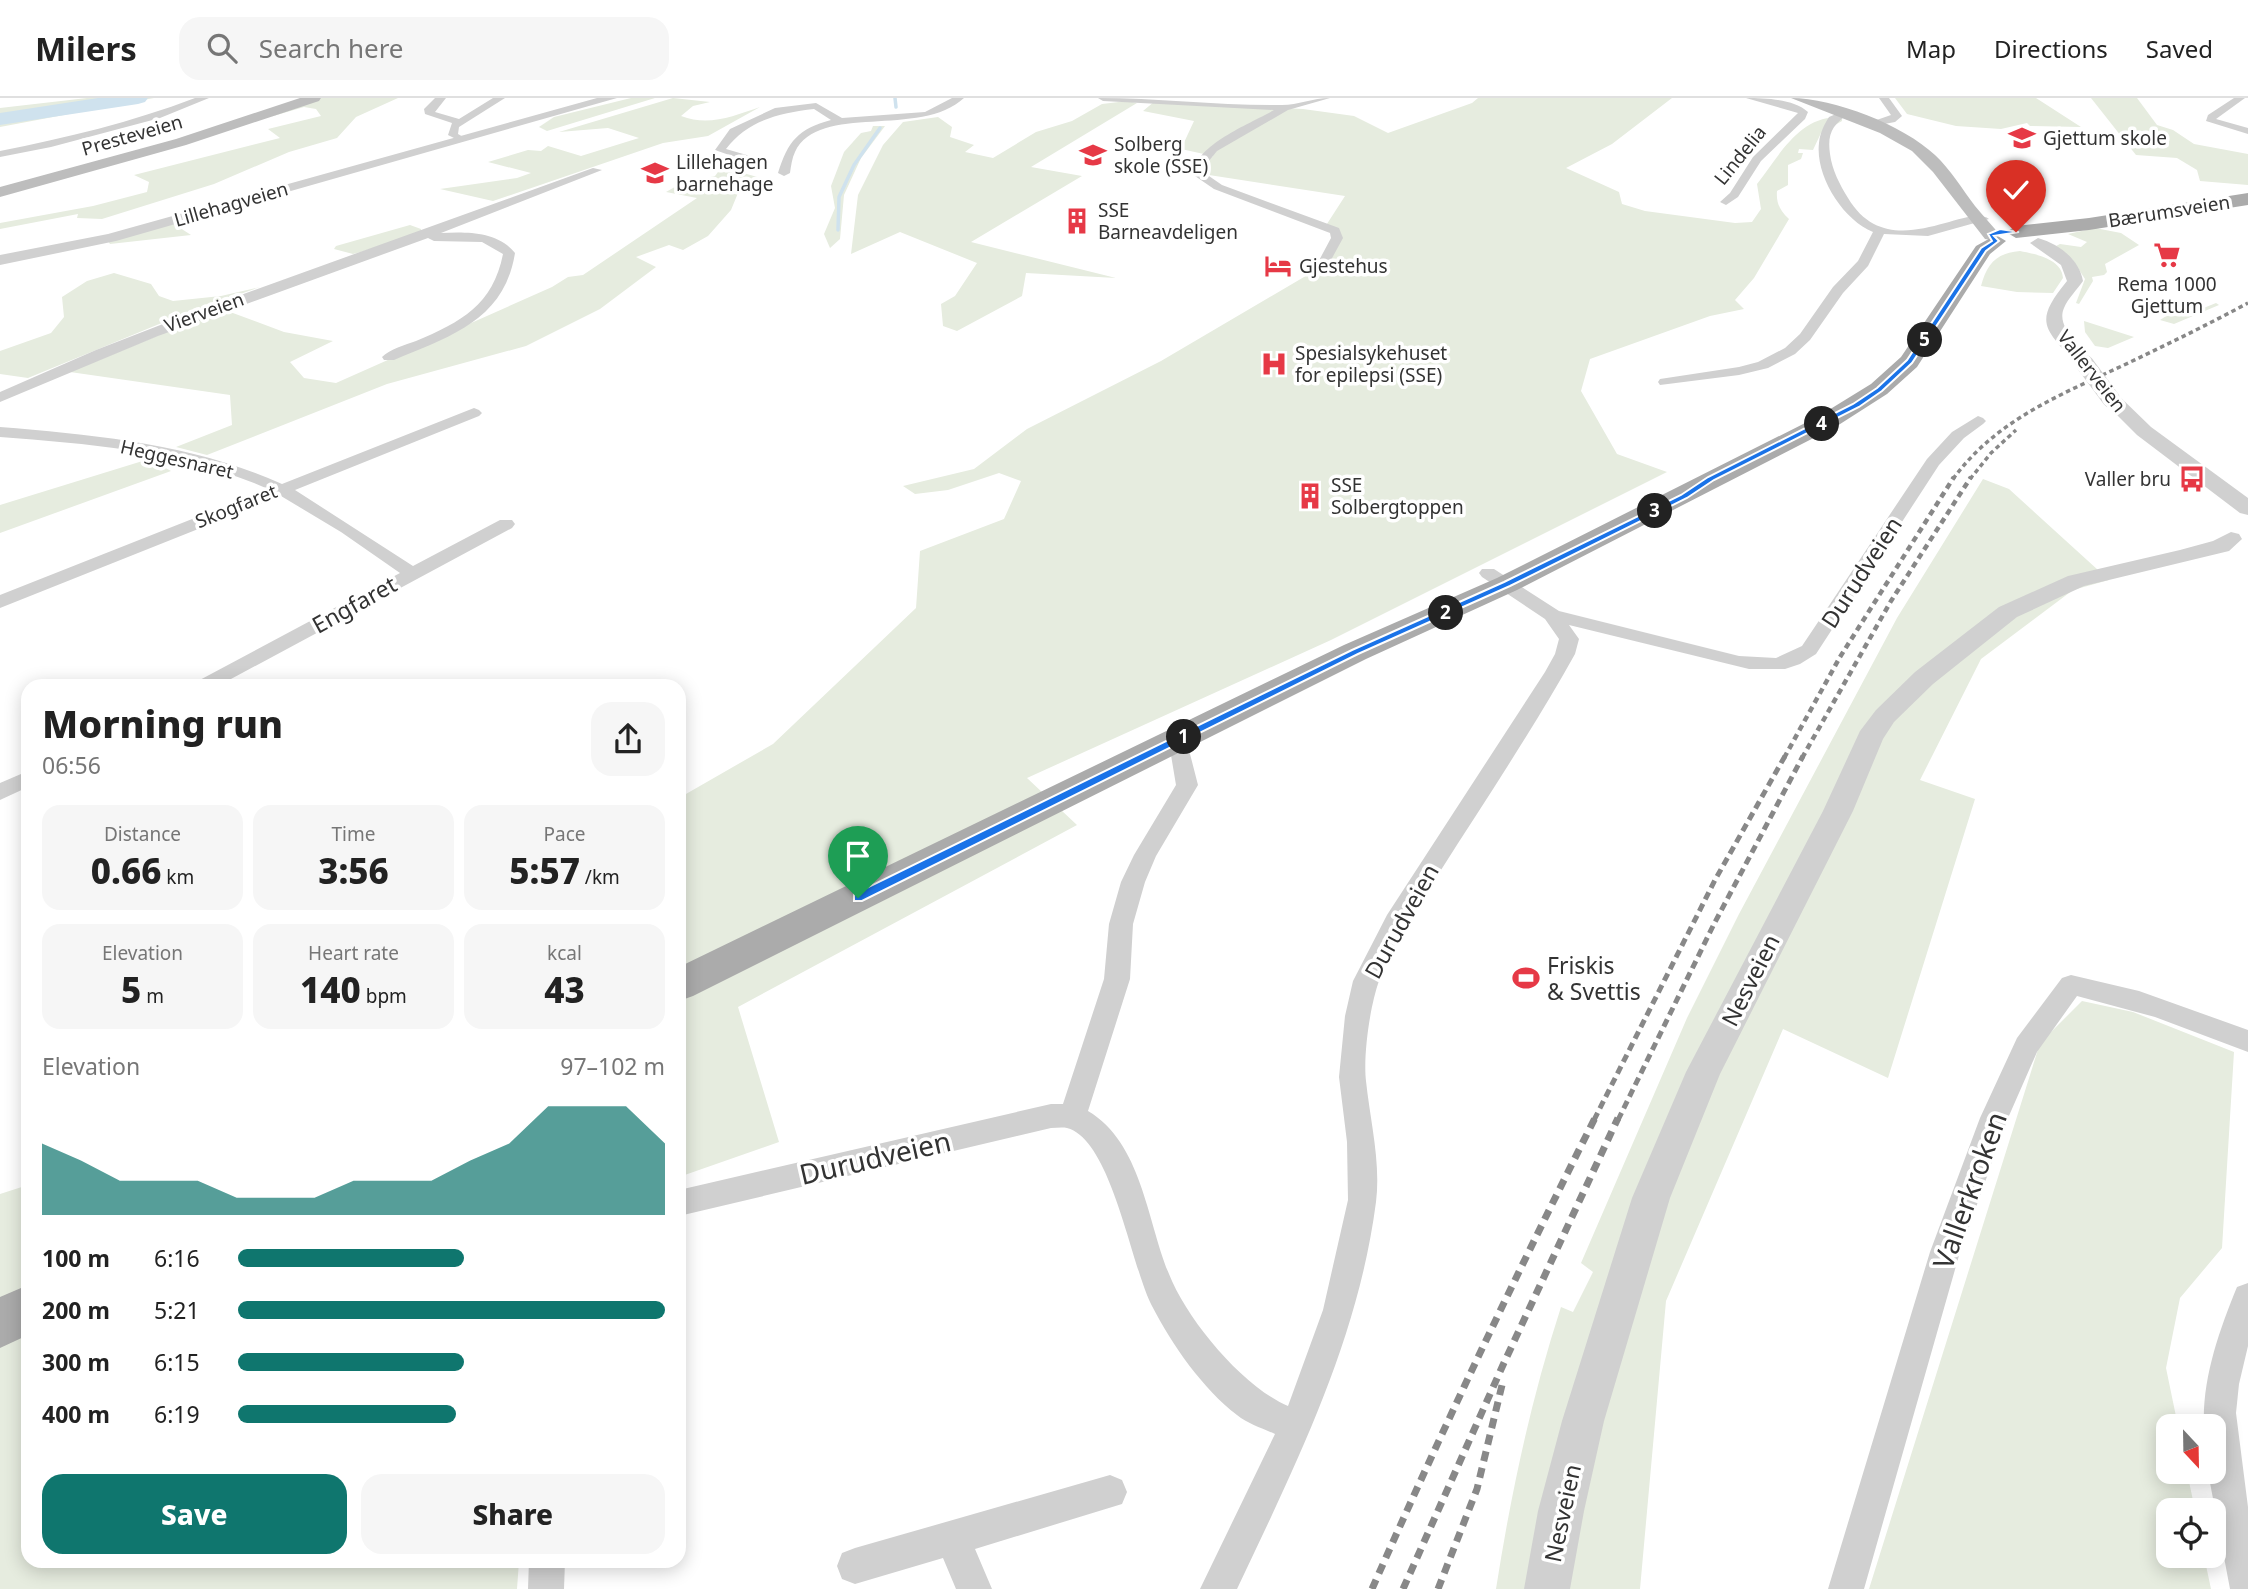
<!DOCTYPE html>
<meta charset="utf-8">
<style>
body{margin:0;font-family:"Noto Sans",sans-serif;background:#f6f6f6;color:#222;height:100vh;display:flex;flex-direction:column;font-size:26px;white-space:nowrap}
*{box-sizing:border-box;margin:0}
p{font-size:23px;color:#767676}
.icon{flex:none;width:38px;height:38px;fill:none;stroke:currentColor;stroke-width:2;stroke-linecap:round;stroke-linejoin:round}
.map{position:relative;flex:1;overflow:hidden}
.panel{position:absolute;left:21px;top:581px;width:665px;height:889px;display:flex;flex-direction:column;background:#fff;border-radius:21px;box-shadow:0 4px 18px #0003}
.panel>*{flex:none}
.needle{width:46px;rotate:158deg}
.controls{position:absolute;left:2156px;top:1316px;display:grid;gap:14px}
.controls a{display:grid;place-items:center;width:70px;height:70px;border-radius:14px;background:#fff;box-shadow:0 4px 18px #0003;font-size:35px}
.pin{position:absolute;display:grid;place-items:center;width:60px;height:60px;color:#fff;margin:-72px -30px;border-radius:50% 50% 50% 0;rotate:-45deg;box-shadow:0 0 7px #0007}
.pin .icon{rotate:45deg}
.km{position:absolute;width:35px;height:35px;margin:-18px;border-radius:50%;background:#222;color:#fff;font-size:19px;line-height:35px;text-align:center}
.round{display:grid;place-items:center;flex:none;width:74px;height:74px;border-radius:21px;background:#f6f6f6}
.summary{display:flex;align-items:center;justify-content:space-between;height:119px;padding:0 21px}
h1{font-size:38px;font-weight:800;line-height:52px}
.figures{display:grid;grid-template-columns:repeat(3,1fr);gap:10px;height:119px;padding:7px 21px}
.figures div{display:grid;align-content:center;border-radius:18px;background:#f6f6f6;text-align:center}
.figures b{font-size:35px;font-weight:800}
.figures small{font-size:19px;font-weight:400}
.figures p{font-size:19px}
.chart{height:196px;padding:14px 21px}
.chart p{display:flex;justify-content:space-between}
.chart svg{width:100%;height:126px;margin-top:7px;fill:#0f766e;opacity:.7}
.button{display:flex;gap:14px;margin-top:auto;padding:14px 21px}
.button a{flex:1;height:80px;border-radius:21px;background:#0f766e;color:#fff;font-size:28px;font-weight:800;line-height:80px;text-align:center}
.button a+a{background:#f6f6f6;color:#222}
ul{padding:0 21px;list-style:none;font-size:23px}
li{display:grid;grid-template-columns:112px 84px 1fr;align-items:center;height:52px}
li i{height:18px;border-radius:9px;background:#0f766e}
header{display:flex;align-items:center;gap:42px;box-sizing:border-box;height:98px;padding:0 35px;background:#fff;border-bottom:2px solid #e0e0e0}
header strong{font-size:33px}
nav{display:flex;gap:38px;margin-inline-start:auto;font-size:24px}
.search{width:490px;height:63px;background:#f6f6f6;display:flex;align-items:center;gap:18px;box-sizing:border-box;padding:0 24px;border-radius:21px;color:#767676;font-size:26px}
.map>svg:first-child{display:block}
.green{fill:#e6ecdf}
.lines{fill:none;stroke-linecap:round;stroke-linejoin:round}
.stream{stroke:#cfe2ee;stroke-width:3.5}
.river{fill:#cfe2ee;fill-rule:evenodd}
.minor{fill:#d0d0d0;fill-rule:evenodd}
.tertiary{fill:#d0d0d0;fill-rule:evenodd}
.secondary{fill:#bdbdbd;fill-rule:evenodd}
.primary{fill:#ababab;fill-rule:evenodd}
.rail-far3{stroke:#888;stroke-width:3.5;stroke-dasharray:4.5 3.5;stroke-linecap:butt}
.rail-far2{stroke:#888;stroke-width:4.5;stroke-dasharray:6 4.5;stroke-linecap:butt}
.rail-far1{stroke:#888;stroke-width:5;stroke-dasharray:8 5;stroke-linecap:butt}
.rail{stroke:#888;stroke-width:7;stroke-dasharray:10 7;stroke-linecap:butt}
.tertiary-bridge{stroke:#d0d0d0;stroke-width:18}
.route{fill:#1a73e8;stroke:#fff;stroke-width:2}
.labels{text-anchor:middle;dominant-baseline:central;stroke-width:7;stroke-linejoin:round;paint-order:stroke}
.far-street-label{font-size:19px;fill:#333;stroke:#fff}
.far-poi-label{font-size:19px;fill:#333;stroke:#fff;text-anchor:start}
.street-label{font-size:23px;fill:#333;stroke:#fff}
.poi-label{font-size:23px;fill:#333;stroke:#fff;text-anchor:start}
.near-street-label{font-size:28px;fill:#333;stroke:#fff}
</style>
<header>
<strong>Milers</strong>
<div class="search"><svg class="icon" aria-label="search" viewBox="0 0 24 24"><circle cx="10" cy="10" r="6"/><path d="M15 15l6 6"/></svg>Search here</div>
<nav><a>Map</a><a>Directions</a><a>Saved</a></nav>
</header>
<div class="map">
<svg width="2248" height="1491" viewBox="0 0 2248 1491">
<rect width="100%" height="100%" fill="#fff"/>
<g class="green">
<path d="M87,0H154L0,29V10Z"/>
<path d="M321,0H398L356,19L337,40L289,54L214,86L102,121L77,120L78,116L0,131V125L93,108L147,94L149,84L134,77L280,40L268,31L321,18L316,11L304,9L270,19Z"/>
<path d="M631,0H655L547,33L539,29L554,19Z"/>
<path d="M673,0L710,4L693,8L681,18C709,29 733,18 760,9L708,38L663,45L493,103L440,91L517,80L531,75L488,64L528,52L541,53L548,48L581,58L639,40L608,30L559,34Z"/>
<path d="M1478,0H1672L1612,46L1566,70L1619,94L1622,106L1645,113L1735,125L1752,124L1761,111L1757,86C1779,58 1801,15 1842,20V23L1821,35L1813,52L1799,51L1798,55H1803L1801,61L1788,67V87L1777,93C1776,105 1780,113 1789,121L1754,180L1735,202L1744,211L1710,218L1590,261L1581,293L1617,356L1667,374L1331,542L1027,680L1077,727L738,909L779,1044L679,1079V700L773,646L916,510L920,453L1004,421L1021,383L999,375L948,392L915,396L903,388L974,371L1027,331L1161,263L1321,169L1335,134L1325,129L1345,98L1209,77L1208,62L1213,58L1181,51L1194,23L1143,13L1155,3L1303,11L1354,18L1388,35L1472,5Z"/>
<path d="M1895,0H2036L2081,29L2030,28L2027,25L2001,31L1956,28L1907,16Z"/>
<path d="M2091,0H2137L2157,27L2173,32L2194,46L2248,56V87L2200,83L2197,72L2177,60L2136,57Z"/>
<path d="M1127,3L1137,5L1031,69L1082,78L971,144L1116,180L1026,175L1022,198L957,233L943,228L941,206L955,198L977,165L900,134L851,156L858,97L883,47L903,24L938,19L952,29L950,39L974,47L965,54L993,60L1036,34L1072,23L1102,6Z"/>
<path d="M873,28H885L861,60L844,97L840,141L830,150L824,136L835,110L831,88L844,54L861,35L871,33Z"/>
<path d="M729,71L761,80L738,95L731,112L708,138L683,152L669,147L636,159L656,169L600,211L526,248L387,286L207,357L176,349L232,327L230,297L70,274L222,211L284,234L333,243L290,264L304,280L336,285L552,189L568,179L583,177L697,100L666,94L680,86L715,78L718,74Z"/>
<path d="M174,126L191,137L110,146L108,143Z"/>
<path d="M410,127L421,131V134L361,154L353,156L334,151L336,148Z"/>
<path d="M2095,130L2121,135L2139,147L2105,166L2107,174L2104,177L2092,179L2093,183L2079,206L2076,205L2085,181L2072,161L2054,149L2060,146L2081,149L2087,144L2068,136Z"/>
<path d="M2020,153C2035,156 2062,161 2063,180L2053,195L2017,194L1981,188C1987,166 1996,155 2020,153Z"/>
<path d="M114,175L151,186L159,198L173,203L221,198L260,189L186,215L28,280L0,276V253L51,235L64,219L62,199L87,183Z"/>
<path d="M2216,205L2219,207L2174,226L2160,222L2185,206L2201,211Z"/>
<path d="M2084,223L2134,239L2108,250L2095,248L2085,234Z"/>
<path d="M149,361L171,373L0,435V407Z"/>
<path d="M1983,381L2009,391L2109,482L2073,492L1981,561L1920,682L1975,701L1888,980L1783,931L1666,1203L1640,1491H1496C1511,1395 1531,1301 1561,1209L1573,1214L1593,1174L1581,1165L1687,920L1739,816L1897,520Z"/>
<path d="M2082,903L2133,914L2234,954L2222,1150L2180,1200L2166,1270L2178,1328H2168V1374H2187L2195,1412H2168V1458H2204L2211,1491H1869L2040,945Z"/>
<path d="M28,1087V1463H519L517,1491H0V1096Z"/>
</g>
<g class="lines">
<g class="stream">
<path d="M895,0L896,9"/>
<path d="M838,132L839,99L854,67L880,30"/>
</g>
<path class="river" d="M98,0H148L145,4L138,6L0,27V15Z"/>
<g class="minor">
<path d="M195,0H209L160,20L51,49L0,59V53C66,40 132,24 195,0Z"/>
<path d="M435,0H446L435,14L459,21L493,0H505L459,29L458,36L465,40L460,43L448,37L452,25L425,16L424,11Z"/>
<path d="M952,0H964C920,41 819,4 795,54C792,60 791,68 790,75L784,78L778,75C788,43 798,31 831,22L814,11C780,15 748,22 726,51L757,60V64H749L715,52L730,31L775,10L816,5L842,20L925,14Z"/>
<path d="M1098,0C1159,0 1221,8 1282,7C1298,7 1313,0 1330,0L1288,12L1217,53L1204,69L1206,76L1222,87L1339,130L1343,140L1325,173H1317L1315,170L1331,140L1330,135L1214,91L1195,78C1189,49 1252,25 1274,12L1103,3Z"/>
<path d="M1746,0C1765,0 1794,1 1808,14L1805,21L1761,63L1738,99L1726,107L1720,104L1730,95L1753,59L1798,15Z"/>
<path d="M1879,0H1889L1902,18L1895,24L1868,29V25L1891,17Z"/>
<path d="M2234,0H2245L2216,21L2248,30V36L2206,23L2208,17Z"/>
<path d="M1843,13L1848,16C1833,27 1827,35 1830,56C1832,72 1840,87 1848,100C1889,169 1966,104 1989,121L1928,138L1884,136L1868,168L1843,195L1810,242L1795,256L1768,270L1739,277L1660,287L1658,284L1660,281L1739,269L1758,264L1785,250L1800,236L1833,189L1858,163L1873,134C1843,122 1815,78 1819,45C1820,35 1824,27 1829,19Z"/>
<path d="M593,70L602,72L441,135C467,134 497,133 515,155C504,223 450,238 394,262H384L382,259C390,251 405,247 416,243C461,224 493,207 503,156L482,144L434,143L428,140L158,238L0,304V294L96,252L199,212Z"/>
<path d="M474,310L479,312L482,315L479,318L295,392L413,468L500,422H512L515,426L512,430L218,588H193L196,584L400,475L341,434L281,398L0,510V497L268,391C183,353 91,346 0,339V329C97,337 193,346 282,386Z"/>
<path d="M1978,318L1983,320L1986,323L1983,326L1964,340L1939,367L1816,556L1800,566L1785,571H1749L1569,527L1579,541L1575,556C1534,630 1486,701 1441,772C1419,807 1392,844 1379,883C1370,908 1363,957 1366,983C1370,1022 1381,1064 1376,1104C1358,1243 1296,1366 1237,1491H1200L1275,1336C1262,1330 1248,1326 1237,1317C1203,1291 1172,1247 1152,1208C1131,1168 1112,1042 1067,1030C1062,1029 1056,1030 1051,1030L679,1118V1092L1051,1006H1063L1104,881L1109,826L1121,784L1134,757L1176,687L1171,657L1175,652H1189L1198,687L1156,758L1145,784L1133,826L1130,881L1088,1013C1142,1045 1147,1123 1169,1176C1187,1222 1243,1289 1288,1308L1323,1212L1348,1102L1347,1044L1339,979L1345,918L1353,883L1387,817L1545,574L1555,556L1559,541L1545,521L1482,479L1479,475L1482,471H1494L1559,513L1739,558L1776,560L1802,548L1927,361L1952,334Z"/>
<path d="M28,673V689L0,702V685Z"/>
<path d="M2071,877L2139,893L2248,932V954L2155,919L2077,898L2037,954L2008,1020L1960,1154L1864,1491H1828L1930,1154L1980,1020L2017,940L2062,880Z"/>
<path d="M2248,1185V1248L2239,1286L2236,1315L2248,1409V1491H2230L2208,1374H2214V1328H2204C2202,1281 2219,1233 2237,1189Z"/>
<path d="M1110,1377L1122,1382L1127,1394L1122,1406L975,1451L992,1491H956L943,1460L855,1486L842,1481L837,1468L842,1455L855,1450Z"/>
<path d="M529,1463H565L564,1491H528Z"/>
</g>
<g class="tertiary">
<path d="M597,0H617L116,143L0,167V157L108,136Z"/>
<path d="M2038,140C2059,146 2079,161 2083,183C2077,192 2068,200 2064,210C2055,230 2084,251 2094,266L2092,270H2078C2048,230 2030,228 2067,183L2061,167L2030,145Z"/>
<path d="M2111,295L2118,297L2151,329L2248,400V417L2240,415L2137,337L2101,301Z"/>
<path d="M2231,434L2239,436L2242,441L2229,453L2084,488L2017,519L1933,586L1894,624L1883,641L1853,713L1720,976L1670,1100L1604,1323L1584,1413L1570,1491H1524L1538,1413L1562,1323L1632,1100L1686,974L1823,713L1860,633L1876,612L1915,574L1999,509L2068,478L2180,452L2213,443Z"/>
</g>
<g class="secondary">
<path d="M300,0H321L319,3L186,47L0,99V89L176,41Z"/>
<path d="M1791,0C1834,0 1903,27 1935,57C1951,72 1962,91 1975,108C1983,118 1992,127 2000,137L1991,142L1985,141L1933,74L1912,53L1880,35Z"/>
</g>
<g class="primary">
<path d="M2248,95V107L2089,132L2016,140L2006,134L2016,128L2089,120Z"/>
<path d="M1996,137L2006,143L1990,156L1917,269L1887,296L1837,328L1517,492L1366,561L693,898L679,903V869L1344,547L1497,480L1819,318L1871,286L1901,259L1976,148Z"/>
<path d="M28,1187V1237L0,1250V1199Z"/>
</g>
<g class="rail-far3">
<path d="M1953,381C1996,322 2060,297 2124,267C2166,247 2207,227 2248,205"/>
<path d="M1970,381L1991,355L2016,332"/>
</g>
<g class="rail-far2">
<path d="M1784,660L1840,559L1954,379"/>
<path d="M1802,660L1891,503L1971,379"/>
</g>
<g class="rail-far1">
<path d="M1594,1022L1715,782L1785,658"/>
<path d="M1618,1022L1714,826L1803,658"/>
</g>
<g class="rail">
<path d="M1372,1491C1442,1332 1517,1175 1595,1020"/>
<path d="M1403,1491L1503,1267L1618,1020"/>
<path d="M1438,1491L1477,1391L1503,1283"/>
</g>
<path class="tertiary-bridge" d="M2085,266L2111,301"/>
</g>
<path class="route" d="M2000,131L2019,134L1994,138L1999,143L1986,153L1912,265L1882,293L1859,309L1714,382L1687,400L1510,488L1358,556L862,803H854V796L1352,552L1504,484L1681,397L1708,379L1853,306L1877,290L1907,262L1981,150L1992,143L1988,136Z"/>
<defs>
<g id="school-bare" transform="scale(2.1)"><path d="M0-5L7-2L0 1L-7-2ZM-4 1L0 2.5L4 1V4Q0 6-4 4Z" fill="#e63946" stroke="#fff" stroke-width="2.5" paint-order="stroke"/></g>
<g id="building-bare" transform="scale(2.1)"><path d="M-4-6H4V6H1V3H-1V6H-4ZM-2.5-4.3h1.7v1.8h-1.7ZM.8-4.3h1.7v1.8H.8ZM-2.5-1h1.7V.8h-1.7ZM.8-1h1.7V.8H.8Z" fill="#e63946" stroke="#fff" stroke-width="2.5" paint-order="stroke"/></g>
<g id="supermarket-bare" transform="scale(2.1)"><path d="M-6-5.5h2.5l.6 2H6L4.5 2H-2.5L-4.4-4H-6ZM-1.5 3.2a1.3 1.3 0 1 0 .1 0ZM3 3.2a1.3 1.3 0 1 0 .1 0Z" fill="#e63946" stroke="#fff" stroke-width="2.5" paint-order="stroke"/></g>
<g id="hotel-bare" transform="scale(2.1)"><path d="M-6-4.5h1.5V1H6V5H4.5V3h-9V5H-6ZM-4 0a1.8 1.8 0 1 1 3.6 0ZM.5 0V-2.5h3Q6-2.5 6 0Z" fill="#e63946" stroke="#fff" stroke-width="2.5" paint-order="stroke"/></g>
<g id="hospital-bare" transform="scale(2.1)"><path d="M-5-5h3v3.5h4V-5h3V5h-3V1.5h-4V5h-3Z" fill="#e63946" stroke="#fff" stroke-width="2.5" paint-order="stroke"/></g>
<g id="bus-bare" transform="scale(2.1)"><path d="M-5-6H5V4H4V6H2V4H-2V6H-4V4H-5ZM-3.5-4V0h7V-4ZM-3.5 1.2v1.5H-2V1.2ZM2 1.2v1.5H3.5V1.2Z" fill="#e63946" stroke="#fff" stroke-width="2.5" paint-order="stroke"/></g>
<g id="stadium-bare" transform="scale(2.1)"><path d="M0-5a6.5 5 0 1 0 0 10a6.5 5 0 1 0 0-10ZM-3.5-1.8h7v3.6h-7Z" fill="#e63946" stroke="#fff" stroke-width="2.5" paint-order="stroke"/></g>
</defs>
<g fill-rule="evenodd">
<use href="#school-bare" x="2022" y="40"/>
<use href="#school-bare" x="1093" y="57"/>
<use href="#school-bare" x="655" y="75"/>
<use href="#building-bare" x="1077" y="123"/>
<use href="#supermarket-bare" x="2167" y="157"/>
<use href="#hotel-bare" x="1278" y="168"/>
<use href="#hospital-bare" x="1274" y="266"/>
<use href="#bus-bare" x="2192" y="381"/>
<use href="#building-bare" x="1310" y="398"/>
<use href="#stadium-bare" x="1526" y="880"/>
</g>
<g class="labels">
<g class="far-street-label">
<text transform="translate(132 37) rotate(-16)">Presteveien</text>
<text transform="translate(1740 57) rotate(-51)">Lindelia</text>
<text transform="translate(231 106) rotate(-16)">Lillehagveien</text>
<text transform="translate(2169 113) rotate(-9)">Bærumsveien</text>
<text transform="translate(204 214) rotate(-20)">Vierveien</text>
<text transform="translate(2092 273) rotate(52)">Vallerveien</text>
<text transform="translate(177 361) rotate(13)">Heggesnaret</text>
<text transform="translate(236 408) rotate(-22)">Skogfaret</text>
</g>
<g class="far-poi-label">
<text x="2043" y="40">Gjettum skole</text>
<text x="1114" y="46">Solberg<tspan x="1114" dy="22">skole (SSE)</tspan></text>
<text x="676" y="64">Lillehagen<tspan x="676" dy="22">barnehage</tspan></text>
<text x="1098" y="112">SSE<tspan x="1098" dy="22">Barneavdeligen</tspan></text>
<text x="1299" y="168">Gjestehus</text>
<text x="2167" y="186" text-anchor="middle">Rema 1000<tspan x="2167" dy="22">Gjettum</tspan></text>
<text x="1295" y="255">Spesialsykehuset<tspan x="1295" dy="22">for epilepsi (SSE)</tspan></text>
<text x="2171" y="381" text-anchor="end">Valler bru</text>
<text x="1331" y="387">SSE<tspan x="1331" dy="22">Solbergtoppen</tspan></text>
</g>
<g class="street-label">
<text transform="translate(1861 474) rotate(-57)">Durudveien</text>
<text transform="translate(354 506) rotate(-29)">Engfaret</text>
<text transform="translate(1401 823) rotate(-61)">Durudveien</text>
<text transform="translate(1750 882) rotate(-63)">Nesveien</text>
<text transform="translate(1562 1415) rotate(-78)">Nesveien</text>
</g>
<g class="poi-label">
<text x="1547" y="867">Friskis<tspan x="1547" dy="26">&amp; Svettis</tspan></text>
</g>
<g class="near-street-label">
<text transform="translate(875 1059) rotate(-13)">Durudveien</text>
<text transform="translate(1969 1092) rotate(-70)">Vallerkroken</text>
</g>
</g>
</svg>
<div class="controls">
<a><svg class="needle" viewBox="-14 -14 28 28"><path d="M0-13l5 13h-10z" fill="#e53935"/><path d="M0 13l5-13h-10z" fill="#767676"/></svg></a>
<a><svg class="icon" aria-label="locate" viewBox="0 0 24 24"><circle cx="12" cy="12" r="6"/><path d="M12 2v4M12 18v4M2 12h4M18 12h4"/></svg></a>
</div>
<div class="pin" style="left:858px;top:800px;background:#1e9e55"><svg class="icon" aria-label="arrive" viewBox="0 0 24 24"><path d="M6 21V4h12l-3 4 3 4H6"/></svg></div>
<div class="pin" style="left:2016px;top:134px;background:#d93025"><svg class="icon" aria-label="check" viewBox="0 0 24 24"><path d="M5 12l5 5 9-10"/></svg></div>
<b class="km" style="left:1184px;top:639px">1</b>
<b class="km" style="left:1446px;top:515px">2</b>
<b class="km" style="left:1655px;top:413px">3</b>
<b class="km" style="left:1822px;top:326px">4</b>
<b class="km" style="left:1925px;top:242px">5</b>
<section class="panel">
<div class="summary"><div><h1>Morning run</h1><p>06:56</p></div><a class="round"><svg class="icon" aria-label="share" viewBox="0 0 24 24"><path d="M12 15V3M7 8l5-5 5 5M5 13v7h14v-7"/></svg></a></div>
<div class="figures">
<div><p>Distance</p><b>0.66<small> km</small></b></div>
<div><p>Time</p><b>3:56</b></div>
<div><p>Pace</p><b>5:57<small> /km</small></b></div>
</div>
<div class="figures">
<div><p>Elevation</p><b>5<small> m</small></b></div>
<div><p>Heart rate</p><b>140<small> bpm</small></b></div>
<div><p>kcal</p><b>43</b></div>
</div>
<div class="chart"><p><span>Elevation</span>97–102 m</p>
<svg viewBox="0 0 160 44" preserveAspectRatio="none"><path d="M0 44V19L10 25L20 32L30 32L40 32L50 38L60 38L70 38L80 32L90 32L100 32L110 25L120 19L130 6L140 6L150 6L160 19V44z"/></svg>
</div>
<ul>
<li><b>100 m</b>6:16<i style="width:53%"></i></li>
<li><b>200 m</b>5:21<i style="width:100%"></i></li>
<li><b>300 m</b>6:15<i style="width:53%"></i></li>
<li><b>400 m</b>6:19<i style="width:51%"></i></li>
</ul>
<div class="button"><a>Save</a><a>Share</a></div>
</section>
</div>
